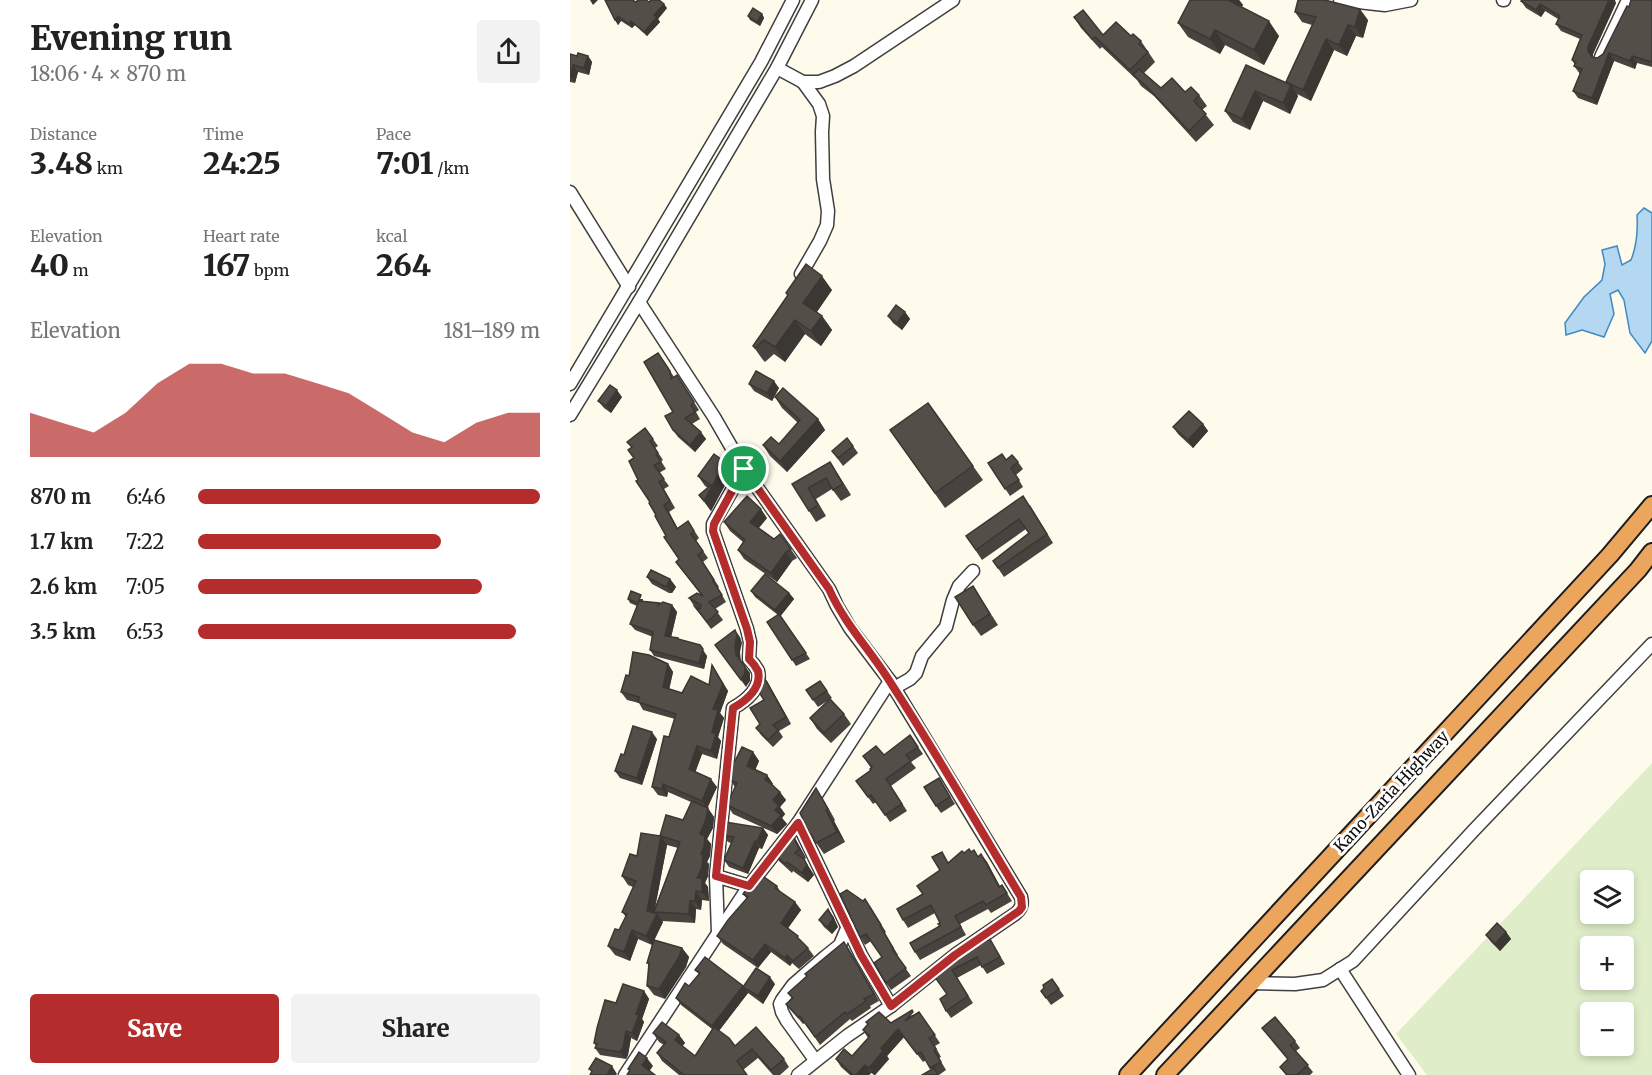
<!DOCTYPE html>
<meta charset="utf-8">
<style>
body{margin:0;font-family:Merriweather,serif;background:#f2f2f2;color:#222;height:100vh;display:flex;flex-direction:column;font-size:22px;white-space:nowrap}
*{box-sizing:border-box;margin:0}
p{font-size:20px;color:#767676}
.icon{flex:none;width:33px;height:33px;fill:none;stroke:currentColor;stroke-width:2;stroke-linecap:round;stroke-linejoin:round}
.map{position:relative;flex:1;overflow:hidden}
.drawer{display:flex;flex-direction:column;background:#fff;width:570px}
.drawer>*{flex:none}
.tools{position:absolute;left:1010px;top:870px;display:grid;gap:12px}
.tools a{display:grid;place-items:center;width:54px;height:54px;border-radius:6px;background:#fff;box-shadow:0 3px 9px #0003;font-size:30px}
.pin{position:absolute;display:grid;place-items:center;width:51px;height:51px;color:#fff;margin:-26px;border:3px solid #fff;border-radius:50%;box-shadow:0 2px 6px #0007}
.round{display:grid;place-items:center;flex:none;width:63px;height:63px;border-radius:6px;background:#f2f2f2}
.head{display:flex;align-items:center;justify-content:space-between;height:102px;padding:0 30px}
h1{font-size:33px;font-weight:800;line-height:45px}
.metrics{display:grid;grid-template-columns:repeat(3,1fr);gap:9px;height:102px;padding:6px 30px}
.metrics div{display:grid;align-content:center}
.metrics b{font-size:30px;font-weight:800}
.metrics small{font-size:16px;font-weight:400}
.metrics p{font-size:16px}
.chart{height:168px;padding:12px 30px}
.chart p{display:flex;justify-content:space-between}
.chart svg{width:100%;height:108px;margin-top:6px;fill:#b42d2c;opacity:.7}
.primary-button{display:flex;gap:12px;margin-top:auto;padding:12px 30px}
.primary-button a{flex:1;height:69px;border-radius:6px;background:#b42d2c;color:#fff;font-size:24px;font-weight:800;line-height:69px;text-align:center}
.primary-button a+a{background:#f2f2f2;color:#222}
ul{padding:0 30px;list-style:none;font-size:20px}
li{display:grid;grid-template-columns:96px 72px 1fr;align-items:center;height:45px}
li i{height:15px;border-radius:8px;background:#b42d2c}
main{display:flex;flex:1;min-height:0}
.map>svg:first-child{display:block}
.pitch{fill:#dfeec9;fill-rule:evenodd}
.water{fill:#b4d8f2;stroke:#3f89c5;stroke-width:1.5}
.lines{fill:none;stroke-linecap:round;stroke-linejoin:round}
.minor-casing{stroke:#3f3f3f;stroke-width:15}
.highway-casing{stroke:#1d1d1d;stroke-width:20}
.minor{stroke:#fff;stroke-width:12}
.highway{stroke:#eca55c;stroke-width:16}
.wall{fill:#48433f;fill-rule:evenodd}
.shaded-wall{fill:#3b3733}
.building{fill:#544e49;stroke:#3b3733;stroke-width:1.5}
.route-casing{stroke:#fff;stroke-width:12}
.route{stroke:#b42d2c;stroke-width:8}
.labels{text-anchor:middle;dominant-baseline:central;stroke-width:6;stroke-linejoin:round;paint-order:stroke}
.street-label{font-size:16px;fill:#0c0c0c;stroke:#fff}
</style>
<main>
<section class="drawer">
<div class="head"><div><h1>Evening run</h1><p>18:06 · 4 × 870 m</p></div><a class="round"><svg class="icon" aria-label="share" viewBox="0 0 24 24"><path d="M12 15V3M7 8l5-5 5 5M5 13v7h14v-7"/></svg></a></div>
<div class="metrics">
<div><p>Distance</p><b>3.48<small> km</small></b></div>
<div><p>Time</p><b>24:25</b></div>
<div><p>Pace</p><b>7:01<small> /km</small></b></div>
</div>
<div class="metrics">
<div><p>Elevation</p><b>40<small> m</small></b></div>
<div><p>Heart rate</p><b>167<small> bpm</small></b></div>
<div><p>kcal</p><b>264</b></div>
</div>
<div class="chart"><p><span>Elevation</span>181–189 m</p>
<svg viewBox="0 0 160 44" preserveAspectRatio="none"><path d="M0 44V26L10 30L20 34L30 26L40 14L50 6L60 6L70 10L80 10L90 14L100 18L110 26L120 34L130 38L140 30L150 26L160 26V44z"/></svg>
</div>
<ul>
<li><b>870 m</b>6:46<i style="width:100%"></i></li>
<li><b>1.7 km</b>7:22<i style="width:71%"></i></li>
<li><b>2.6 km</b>7:05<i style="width:83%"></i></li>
<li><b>3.5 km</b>6:53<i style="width:93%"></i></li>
</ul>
<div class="primary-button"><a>Save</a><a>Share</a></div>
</section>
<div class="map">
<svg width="1082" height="1075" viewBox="0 0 1082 1075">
<rect width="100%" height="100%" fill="#fefbec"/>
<path class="pitch" d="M1082,763V1075H857L826,1034ZM1020,880H1053V914H1020ZM1020,946H1053V980H1020ZM1020,1012H1053V1046H1020Z"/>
<path class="water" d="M1074,208L1082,213V341L1075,353L1060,333L1054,300L1048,290L1040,294L1044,314L1034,337L1012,330L996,335L995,323L1014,297L1032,280L1035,264L1032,250L1047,246L1052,265L1061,260C1067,245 1068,232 1067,215Z"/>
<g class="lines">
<g class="minor-casing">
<g id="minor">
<path d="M770,0L815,5L841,0"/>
<path d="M933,0H934"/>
<path d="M1031,57L1058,0"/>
<path d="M207,68L233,82H249L265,76L284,66L383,0"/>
<path d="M0,192L59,287"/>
<path d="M231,274L250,241L257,225L258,211L253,179L252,132L253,116L249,104L233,82"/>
<path d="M69,302L144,417L174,469L259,589L267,606L280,628L320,681L451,897C453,905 451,909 445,914L385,955L321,1006L277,1036L228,1075"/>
<path d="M0,384L191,62L223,0"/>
<path d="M0,415L69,302L207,68L242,0"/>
<path d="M324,688L340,679L346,673L352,656L376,627L383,600L389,586L403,571"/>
<path d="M228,823L291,955L321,1006"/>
<path d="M146,876L179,886"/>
<path d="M148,933L146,876L163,708C176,701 192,688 188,671C186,667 182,662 179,659L180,642L177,629L143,531V524L174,469"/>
<path d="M770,969L839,1075"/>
<path d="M680,983L725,984L753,980L783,961L904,830L1082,644"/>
<path d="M245,1060L217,1021L212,1012L210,1004L212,1000L223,985L255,957L270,945L278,926"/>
<path d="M55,1075L179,886L228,823L320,681"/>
</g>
</g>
<g class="highway-casing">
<g id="highway">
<path d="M558,1075L1040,555L1082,505"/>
<path d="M595,1075L1068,570L1082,552"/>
</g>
</g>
<use href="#minor" class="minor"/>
<use href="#highway" class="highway"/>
</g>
<g class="wall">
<path d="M35,0L79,2L97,8L88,19L90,22L77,36L65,25L62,28L51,21L48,25Z"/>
<path d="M620,0H669L673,5L671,7L709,36L694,65L655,45L650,54L618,37L608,23Z"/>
<path d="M1082,0V67L1067,63L1065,69L1044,61L1027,105L1008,98L1003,91L1010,74L1004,66L1005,65L1002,60L1010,39L991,31L986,24L988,19L975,11L971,17L956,8L951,1L1046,3L1023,54V57L1027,58L1033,54L1059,7Z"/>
<path d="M725,12L798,20L793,38L786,36L777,56L764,50L741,101L727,94L728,96L720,114L693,101L680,130L663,122L655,111L676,65L718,84L716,82L742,25L732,22Z"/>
<path d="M192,14L194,18L190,26L180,20L178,16Z"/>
<path d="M504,17L533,35L561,36L571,41L585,62L574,73L591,88L629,95L637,106L632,110L644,125L626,142L584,96L571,86L567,80L532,47L530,49L511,28Z"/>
<path d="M0,54L7,56H18L22,62L19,75L8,72L5,83L0,82Z"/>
<path d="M262,290L247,312L252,316L262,330L251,346L235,334L215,362L204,354L195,362L193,360L183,346L218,296L216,293Z"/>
<path d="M335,312L340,319L332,330L323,323L318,316Z"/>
<path d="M93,360L104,377L107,375L129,410L126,412L130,419L122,424L136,439L125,452L108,437L103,430V412Z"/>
<path d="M179,384L209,388L202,401L184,391Z"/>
<path d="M52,397L41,413L34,408L28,401Z"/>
<path d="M205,397L248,419L255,430L217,472L200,456L193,445L209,444L228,423L212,408Z"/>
<path d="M358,403L413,480L375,508L320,430Z"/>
<path d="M633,424L638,431L623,448L608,434L603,427Z"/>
<path d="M75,428L88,446L85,448L93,460L91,461L96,469L89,473L99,486L94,489L105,508L99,512L107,528L118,521L129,538L126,541L138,558L133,562L149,587L148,588L156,602L145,609L153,620L141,629L125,607L130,609L124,606L119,598L132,596L106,562L109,559L96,536L80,502L68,480L62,447Z"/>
<path d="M283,446L288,453L273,466L262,451Z"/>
<path d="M436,460L448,462L453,469L446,475L453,487L440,496L418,463Z"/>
<path d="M162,472L141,511L129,495L138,488L135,486L128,476Z"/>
<path d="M267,473L281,495L271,501L262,489L246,499L256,516L246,522L222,484Z"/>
<path d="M460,505L483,543L434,577L423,561L459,534L456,529L412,560L396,536Z"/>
<path d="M197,518L189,528L204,539L210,534L227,558L222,561L207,582L174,559L168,550L173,542L160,531L154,522Z"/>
<path d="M77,577L100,579L106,587L102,593H99L82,584Z"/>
<path d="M403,586L428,625L411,636L403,625Z"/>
<path d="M181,591L219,593L224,599L210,616L240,659L226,666L197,622L208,615L185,597Z"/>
<path d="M58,599H73V601L102,605L107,612L101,637L108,638L109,640L137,656L134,669L84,656L80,650L83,637L65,630L60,624L67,606L60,603Z"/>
<path d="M98,664L103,672L99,689L112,693L139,685L142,665L158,691L150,713L154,718L148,737L151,741L147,759L132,754L125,772L147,787L137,808L144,817L143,828L137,839L141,844L140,856L137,862L139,864L138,876L135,883L138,887L139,901L132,900L131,910L126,909L125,923L92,921L93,922L84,940L112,948L119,957L116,967L95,999L84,995L77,986L79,965L77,963L82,945L68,939L60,961L45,955L38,946L49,930L56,917L52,912L63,887L58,885L52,876L67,856L90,836L113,820L121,802L98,792L97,797L88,795L82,787L105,719L73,710L69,703L57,700L51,692L59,676ZM97,845L108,848L85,907Z"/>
<path d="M197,681L221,724L209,731L213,737L203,747L191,735L186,728L190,724Z"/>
<path d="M250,681L262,698L260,699L274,714L281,724L261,743L247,729L240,718L259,700L248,707L236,690Z"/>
<path d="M340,735L353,754L341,762L346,768L321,786L337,811L320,822L306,802L303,804L286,781L301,771V768L293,756L314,755Z"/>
<path d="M87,739L72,785L50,778L45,771L54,755Z"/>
<path d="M183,752L189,761L185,770L197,775L203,784V785L216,800L210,807L215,814L212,818L217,824L207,834L163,814L157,805L165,787L160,780L165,761Z"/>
<path d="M369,778L385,804L371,813L366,806Z"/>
<path d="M253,799L265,820L264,821L275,842L254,854L240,834Z"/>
<path d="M193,828L198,835L192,849L189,848L178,874L159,867L154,860L161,843L158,842L153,835Z"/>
<path d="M220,830L226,840L236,858L234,860L244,875L238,882L223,871L222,873L209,861L202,852Z"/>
<path d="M401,852L408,857L411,854L417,862L430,886L432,885L442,901L421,913L418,909L390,924L396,935L350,960L345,952L370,926V923L365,913L338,928L333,920L370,870L379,862L394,853Z"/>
<path d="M207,886L211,893L225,902L231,910L218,928L238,948L244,956L229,969L222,963L220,966L201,952L188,968L153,944L147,936L177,899L173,894Z"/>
<path d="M300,906L316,932L315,933L328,955L327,956L341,976L321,990L316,983L312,957L301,941L295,945L290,937Z"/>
<path d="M263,916L268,927L262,934L254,927L249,920Z"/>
<path d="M936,932L941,939L930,951L921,942L916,935Z"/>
<path d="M420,939L435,964L417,974L411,965L387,978L403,1003L381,1018L376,1011L377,994L381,958L398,950Z"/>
<path d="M274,942L309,1001L300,1006L301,1008L282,1021L280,1019L250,1045L235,1023L233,1024L216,1004L222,998L218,993Z"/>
<path d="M125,970L173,986L174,987L205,984L193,1004L178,993L149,1031L165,1046L186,1027L214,1059L219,1067L210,1075H203L188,1058L173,1070L177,1075H109L92,1061L87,1053L94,1045L89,1042L83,1033L109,1035L115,1043L112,1046L125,1056L142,1029L111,1005L106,998L119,986L129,974Z"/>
<path d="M482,979L494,996L481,1005L471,991L474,988Z"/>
<path d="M74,991L79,999L72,1019L74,1022L67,1041L61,1038L58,1055L56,1059L30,1055L25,1048L26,1046L24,1043L46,1003Z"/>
<path d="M349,1012L370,1043L365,1046L371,1057L369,1058L376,1070L369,1075L361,1070L356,1060L353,1062L334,1037L317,1056L319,1059L305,1075L301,1073L299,1075H280L271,1067L266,1059L282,1056L298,1038L293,1030L298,1024L296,1022L321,1023L345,1014Z"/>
<path d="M692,1028L725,1041L730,1048L726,1051L743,1072L740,1075H716L710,1067L718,1060Z"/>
</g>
<g class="shaded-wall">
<path d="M20,0H28L23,5Z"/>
<path d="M658,0H669L673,5L668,14Z"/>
<path d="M1039,0H1045L1046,3L1023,54V58L1018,51V47Z"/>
<path d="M94,4L97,8L88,19L90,22L77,36L74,32L84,15Z"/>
<path d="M970,4L975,11L971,17L966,10Z"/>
<path d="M790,9L798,20L793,38L785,27Z"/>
<path d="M192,14L194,18L190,26L187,22Z"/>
<path d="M48,16L51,21L48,25L45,20Z"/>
<path d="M61,21L65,25L62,28L59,24Z"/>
<path d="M699,21L709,36L694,65L684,50Z"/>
<path d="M778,25L786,36L777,56L769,45Z"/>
<path d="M645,30L655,45L650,54L640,39Z"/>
<path d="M756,39L764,50L741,101L733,90Z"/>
<path d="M1039,53L1044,61L1027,105L1022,98Z"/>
<path d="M18,56L22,62L19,75L14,68Z"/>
<path d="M1062,56L1067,63L1065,69L1060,61Z"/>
<path d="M3,65L8,72L5,83L1,77Z"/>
<path d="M721,85L728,96L720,114L713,103Z"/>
<path d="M685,91L693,101L680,130L672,119Z"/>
<path d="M252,276L262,290L243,317L233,303Z"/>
<path d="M335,312L340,319L332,330L327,323Z"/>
<path d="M252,316L262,330L251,346L241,331Z"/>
<path d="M225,320L235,334L215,362L205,347Z"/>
<path d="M204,381L209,388L202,401L197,393Z"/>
<path d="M47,390L52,397L41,413L36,406Z"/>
<path d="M248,419L255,430L217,472L210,461Z"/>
<path d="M633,424L638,431L623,448L618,440Z"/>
<path d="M131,432L136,439L125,452L120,445Z"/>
<path d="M155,462L162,472L141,511L134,501Z"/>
<path d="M260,462L281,495L273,484Z"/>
<path d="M94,505L99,512L112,536L107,529Z"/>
<path d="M191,509L197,518L186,531L180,522Z"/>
<path d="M216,552L222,561L207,582L201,573Z"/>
<path d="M100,579L106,587L102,593L97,586Z"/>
<path d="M219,593L224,599L210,617L205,610Z"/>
<path d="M102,605L107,612L100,642L95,636Z"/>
<path d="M165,630L170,637L172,643L170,652L171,662L166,655L165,645Z"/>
<path d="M130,645L137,656L134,669L129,663Z"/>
<path d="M98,664L103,672L98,695L93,687Z"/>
<path d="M142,665L158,691L150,713L154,718L148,737L151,741L147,759L141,751L143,709Z"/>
<path d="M175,666L180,673V681L176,687L171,680Z"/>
<path d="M192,674L197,681L221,724L216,717Z"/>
<path d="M82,732L87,739L72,785L67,778Z"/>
<path d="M127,746L132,754L124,776L119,769Z"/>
<path d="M183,752L189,761L183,775L177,766Z"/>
<path d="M197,775L203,784L201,789L195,780Z"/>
<path d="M141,779L147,787L137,809L132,801Z"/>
<path d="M93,784L98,792L97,797L92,789Z"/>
<path d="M246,788L253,799L265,820L258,809Z"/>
<path d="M210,792L216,800L210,807L215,814L212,818L217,824L207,834L201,826L205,810L203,800Z"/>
<path d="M138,808L144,817L143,828L137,839L141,844L140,856L137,862L139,864L138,876L135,883L138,887L139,901L132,892L127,878L130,834Z"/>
<path d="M256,810L264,821L275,842L267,832Z"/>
<path d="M193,828L198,835L192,849L187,842Z"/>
<path d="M220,830L226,840L236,858L229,849Z"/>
<path d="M91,836L97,845L83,919L77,911Z"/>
<path d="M185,841L189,848L178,874L173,868Z"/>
<path d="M411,854L417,862L434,895L429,887Z"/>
<path d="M234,859L244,875L238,882L232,873Z"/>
<path d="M126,891L132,900L131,910L125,901Z"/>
<path d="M120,901L126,909L125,923L119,914Z"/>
<path d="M225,902L231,910L216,931L211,923Z"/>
<path d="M258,909L263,916L268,927L262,934L257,927Z"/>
<path d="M87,914L93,922L82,945L76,936Z"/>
<path d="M62,930L68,939L60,961L54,952Z"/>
<path d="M936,932L941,939L930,951L925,944Z"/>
<path d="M274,942L279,949L309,1001L304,994Z"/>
<path d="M195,944L201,952L188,968L183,960Z"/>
<path d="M112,948L119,957L116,967L95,999L89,989Z"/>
<path d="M217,955L222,963L220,966L215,958Z"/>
<path d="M200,977L205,984L193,1004L188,996Z"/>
<path d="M173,986L178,993L147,1033L142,1026Z"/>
<path d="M74,991L79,999L72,1019L74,1022L67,1041L62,1033L66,1014Z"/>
<path d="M328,1029L334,1037L317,1056L319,1059L305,1075H304L299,1068L311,1048Z"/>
<path d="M56,1031L61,1038L58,1055L56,1059L50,1052Z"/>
<path d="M109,1035L115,1043L111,1048L105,1040Z"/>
<path d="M77,1058L83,1066L78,1073L72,1065Z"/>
<path d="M295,1065L301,1073L299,1075H286Z"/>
<path d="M42,1066L47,1074L46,1075H37Z"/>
</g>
<g class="building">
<path d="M35,0H62L66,2L68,0H76L79,2L81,0H89L94,4L84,15L87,17L74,32L61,21L59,24L48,16L45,20Z"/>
<path d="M620,0H658L699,21L684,50L645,30L640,39L608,23Z"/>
<path d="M728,0H755L790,9L785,27L778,25L769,45L756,39L733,90L716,82L746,17L725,12Z"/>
<path d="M952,0H1039L1018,47V51L1022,57L1027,58L1033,54L1057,6L1059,7L1061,0H1082V62L1062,56L1060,61L1039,53L1022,98L1003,91L1012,69L1004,66L1006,62L1002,60L1012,35L986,24L990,16L970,4L966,10L951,1Z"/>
<path d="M183,8L192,14L187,22L178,16Z"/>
<path d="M513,10L533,35L546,22L561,36L563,34L571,41L569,44L578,52L560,70L525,37L522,39L504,17Z"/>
<path d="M8,53L18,56L14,68L3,65L1,77H0V54L7,56Z"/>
<path d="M676,65L721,85L713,103L685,91L672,119L655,111Z"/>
<path d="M569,69L591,88L602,78L615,92L621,87L629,95L624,101L636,114L619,131L576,86L563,75Z"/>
<path d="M236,264L252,276L233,303L252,316L241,331L225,320L205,347L194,340L185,348L183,346L218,295L216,293Z"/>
<path d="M326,305L335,312L327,323L318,316Z"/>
<path d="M88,353L100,371L101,379L107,375L124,402L121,405L125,412L115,418L131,432L120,445L103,430L95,416L103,412L74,362Z"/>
<path d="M186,371L204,381L197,393L179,384Z"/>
<path d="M40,385L47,390L36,406L28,401Z"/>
<path d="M213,388L248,419L210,461L193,445L201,437L209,444L230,420L205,397Z"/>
<path d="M358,403L403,466L365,493L320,430Z"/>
<path d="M619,411L633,424L618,440L603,427Z"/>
<path d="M75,428L83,439L80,441L88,453L86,454L91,462L84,465L94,479L89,482L100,501L94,505L107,529L118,521L124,531L121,534L133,551L128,555L144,580L143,581L152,595L139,602L148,612L137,622L125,607L130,609L131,605L119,598L127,593L133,596L106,562L109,559L94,537L96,536L85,516L86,515L79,503L80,502L66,481L68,480L59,461L64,458L58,450L62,447L57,442Z"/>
<path d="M277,438L283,446L268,458L262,451Z"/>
<path d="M144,454L155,462L134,501L129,495L141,485L128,476Z"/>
<path d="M432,454L436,460L442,455L448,462L441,468L449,480L435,489L418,463Z"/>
<path d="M260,462L273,484L263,490L256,478L238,488L248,505L239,511L222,484Z"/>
<path d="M177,496L191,509L180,522L204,539L210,534L221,549L216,552L201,573L168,550L175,540L154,522Z"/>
<path d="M453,496L477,534L428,568L423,561L459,533L449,519L406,550L396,536Z"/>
<path d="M81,570L100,579L97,586H94L77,577Z"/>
<path d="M195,574L219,593L205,610L181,591Z"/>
<path d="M403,586L420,614L403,625L385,597Z"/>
<path d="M61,591L71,595L68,603L58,599Z"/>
<path d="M69,601L89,603L88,605L93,602L102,605L95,636L108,638V639L130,645L133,649L129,663L80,650L83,632L60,624Z"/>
<path d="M209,614L236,653L222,660L197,622Z"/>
<path d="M165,630L167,635L165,645L166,655L175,666V673L171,680L145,645Z"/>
<path d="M63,652L79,655L98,664L93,687L112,693L121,676L139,685L142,665L153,684L143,709L148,710L142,732L146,734L141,751L127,746L119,769L141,779L132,801L93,784L92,789L82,787L94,736L99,737L106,714L68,702L69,697L51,692L56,675L59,676Z"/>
<path d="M192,674L216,717L203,725L208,730L198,740L186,728L190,724L180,708L194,700L186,687Z"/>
<path d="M250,681L257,691L243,700L236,690Z"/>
<path d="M260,699L274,714L254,733L240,718Z"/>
<path d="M63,726L82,732L67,778L45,771L51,754L54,755Z"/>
<path d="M340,735L348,747L336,755L341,761L316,779L332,804L315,815L301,795L298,797L286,781L301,770L300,769L302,767L293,756L306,746L314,755Z"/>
<path d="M172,747L183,752L177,766L197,775L195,780L200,783L210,792L203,800L209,806L205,810L211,815L201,826L157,805L167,783L160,780L163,761H165Z"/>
<path d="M369,778L380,797L366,806L354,787Z"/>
<path d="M246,788L258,809L256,810L267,832L246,843L241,834H240L230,813Z"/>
<path d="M122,801L138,808L136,819L130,834L135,836L134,847L131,854L133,855L132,867L127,878H132V892L126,891L125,901H120L119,914L84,912L110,842L91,836L77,911L87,914L76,936L62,930L54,952L38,946L45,929L49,930L57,914L52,912L66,881L52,876L60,854L67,856L71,833L90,836L96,815L113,820Z"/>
<path d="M155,822L193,828L187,842L185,841L173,868L154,860L164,837L153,835Z"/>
<path d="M220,830L229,849L225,853L234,859L237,865L232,873L217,862L215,864L202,852Z"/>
<path d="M399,849L401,852L404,850L408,857L411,854L429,887L432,885L437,893L416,905L413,901L385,916L391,927L345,952L340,943L370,926L368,924L370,923L361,905L333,920L327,909L353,894L347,886L370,870L362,857L372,852L378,863L392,851L394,853Z"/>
<path d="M188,873L207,886L205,888L225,902L211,923L228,936L227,937L238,948L223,961L217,955L215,958L195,944L183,960L147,936L158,920L178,897L173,894Z"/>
<path d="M277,890L293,901L295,899L311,925L310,926L323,948L322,949L336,968L316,983L304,963L312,957L296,934L290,937L270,894Z"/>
<path d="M258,909L263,919L257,927L249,920Z"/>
<path d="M927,923L936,932L925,944L916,935Z"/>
<path d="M420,939L430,957L412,967L407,957L382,970L398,996L376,1011L370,999L377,994L362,973L381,958L397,949L398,950Z"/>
<path d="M84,940L112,948L109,957L89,989L77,986L79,963H77Z"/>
<path d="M274,942L304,994L294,999L296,1001L277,1014L275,1012L245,1037L230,1016L228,1017L216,1004L223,998L218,993L237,976L235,974Z"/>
<path d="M135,957L173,986L142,1026L106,998L115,983L119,986L130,973L125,970Z"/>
<path d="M186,968L200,977L188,996L173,987Z"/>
<path d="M482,979L489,989L476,998L471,991L474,988L473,985Z"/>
<path d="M53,984L74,991L66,1014L69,1015L62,1033L56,1031L53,1048L50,1052L25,1048L27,1044L24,1043L27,1028L35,1000L46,1003Z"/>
<path d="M342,1010L343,1012L335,1021L349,1012L365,1035L359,1038L366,1049L364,1050L371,1062L360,1068L351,1052L347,1054L328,1029L311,1048L313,1051L299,1068L295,1065L286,1075H283L266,1059L274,1049L282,1056L300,1036L293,1030L298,1024L296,1022L309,1012L321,1023Z"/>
<path d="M705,1017L725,1041L720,1045L738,1065L727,1075H717L710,1067L718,1059L692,1028Z"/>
<path d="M92,1022L109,1035L105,1040L125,1056L144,1027L159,1038L165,1046L186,1027L214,1059L201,1070L182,1049L167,1061L177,1075H114L87,1053L96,1042L83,1033Z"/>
<path d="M69,1052L77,1058L72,1065L85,1075H57L60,1070L58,1069Z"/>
<path d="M26,1058L42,1066L37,1075H20L22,1071L19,1069Z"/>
<path d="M364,1068L368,1075H352Z"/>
</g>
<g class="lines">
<g class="route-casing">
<path id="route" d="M174,469L259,589C275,625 302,652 322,685C367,754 408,826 451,897L452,907L449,911L385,955L321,1006L291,955L228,823L179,886L146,876L163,708C176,701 192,688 188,671C186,667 182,662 179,659L180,642L177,629L143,531L144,524Z"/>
</g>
<use href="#route" class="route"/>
</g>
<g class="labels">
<g class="street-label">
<text transform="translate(821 791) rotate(-47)">Kano-Zaria Highway</text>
</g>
</g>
</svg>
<div class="tools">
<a><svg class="icon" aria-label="layers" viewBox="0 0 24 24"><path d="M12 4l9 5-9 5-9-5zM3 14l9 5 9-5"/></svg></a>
<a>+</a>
<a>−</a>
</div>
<div class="pin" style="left:174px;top:469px;background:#1e9e55"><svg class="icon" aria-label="arrive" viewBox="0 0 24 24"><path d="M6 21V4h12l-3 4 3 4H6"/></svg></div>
</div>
</main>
